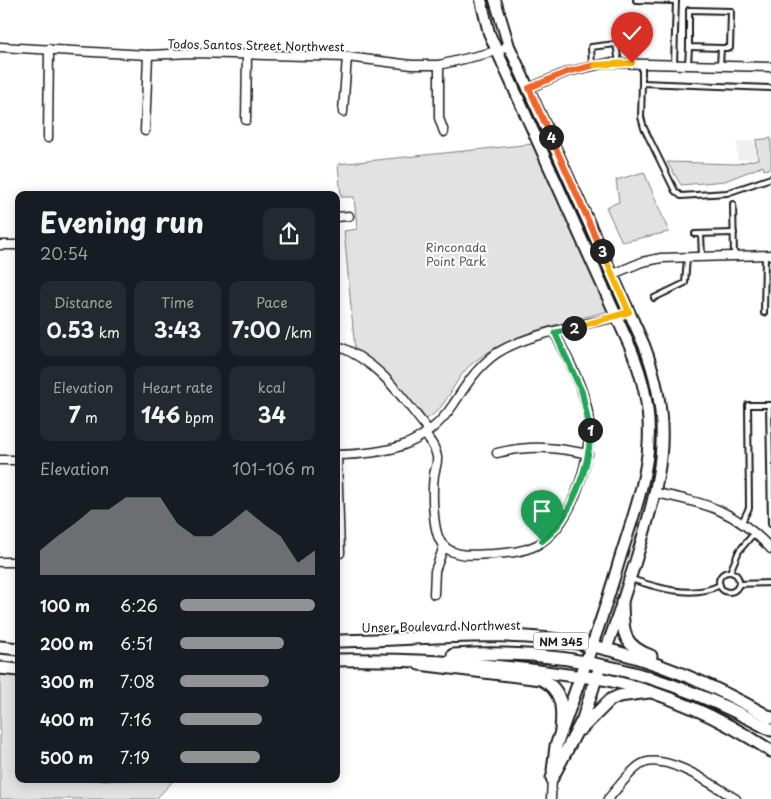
<!DOCTYPE html>
<meta charset="utf-8">
<style>
body{margin:0;font-family:"Playpen Sans",sans-serif;background:#242831;color:#f1f3f6;height:100vh;display:flex;flex-direction:column;font-size:19px;white-space:nowrap}
*{box-sizing:border-box;margin:0}
p{font-size:16px;color:#9ea1a6}
.icon{flex:none;width:28px;height:28px;fill:none;stroke:currentColor;stroke-width:2;stroke-linecap:round;stroke-linejoin:round}
.map{position:relative;flex:1;overflow:hidden}
.panel{position:absolute;left:15px;top:191px;width:325px;height:592px;display:flex;flex-direction:column;background:#171b24;border-radius:10px;box-shadow:0 2px 12px #0003}
.panel>*{flex:none}
.pin{position:absolute;display:grid;place-items:center;width:42px;height:42px;color:#fff;margin:-51px -21px;border-radius:50% 50% 50% 0;rotate:-45deg;box-shadow:0 0 5px #0007}
.pin .icon{rotate:45deg}
.km{position:absolute;width:25px;height:25px;margin:-12px;border-radius:50%;background:#222;color:#fff;font-size:14px;line-height:25px;text-align:center}
.round{display:grid;place-items:center;flex:none;width:52px;height:52px;border-radius:10px;background:#242831}
.summary{display:flex;align-items:center;justify-content:space-between;height:85px;padding:0 25px}
h1{font-size:28px;font-weight:700;line-height:38px}
.figures{display:grid;grid-template-columns:repeat(3,1fr);gap:8px;height:85px;padding:5px 25px}
.figures div{display:grid;align-content:center;border-radius:10px;background:#242831;text-align:center}
.figures b{font-size:21px;font-weight:700}
.figures small{font-size:14px;font-weight:400}
.figures p{font-size:14px}
.chart{height:140px;padding:10px 25px}
.chart p{display:flex;justify-content:space-between}
.chart svg{width:100%;height:90px;margin-top:5px;fill:#919294;opacity:.7}
ul{padding:0 25px;list-style:none;font-size:16px}
li{display:grid;grid-template-columns:80px 60px 1fr;align-items:center;height:38px}
li i{height:12px;border-radius:6px;background:#919294}
.map>svg:first-child{display:block}
.built{fill:#f0f0f0}
.green{fill:#e2e2e2;stroke:#7f7f7f}
.lines{fill:none;stroke-linecap:round;stroke-linejoin:round}
.lane-casing{stroke:#1c1c1c;stroke-width:8}
.street-casing{stroke:#1c1c1c;stroke-width:11}
.secondary-casing{stroke:#1c1c1c;stroke-width:14}
.primary-casing{stroke:#1c1c1c;stroke-width:15}
.lane{stroke:#fff;stroke-width:4}
.street{stroke:#fff;stroke-width:8}
.secondary{stroke:#fff;stroke-width:10}
.primary{stroke:#fff;stroke-width:11}
.split-1-casing{stroke:#fff;stroke-width:10}
.split-2-casing{stroke:#fff;stroke-width:10}
.split-3-casing{stroke:#fff;stroke-width:10}
.split-4-casing{stroke:#fff;stroke-width:10}
.split-5-casing{stroke:#fff;stroke-width:10}
.split-6-casing{stroke:#fff;stroke-width:10}
.split-1{stroke:#22a559;stroke-width:6}
.split-2{stroke:#22a559;stroke-width:6}
.split-3{stroke:#f5b400;stroke-width:6}
.split-4{stroke:#f0652b;stroke-width:6}
.split-5{stroke:#f0652b;stroke-width:6}
.split-6{stroke:#f5b400;stroke-width:6}
.labels{text-anchor:middle;dominant-baseline:central;stroke-width:4;stroke-linejoin:round;paint-order:stroke}
.shield{fill:#fff;stroke:#606060;stroke-width:1}
.shield-label{font-size:11px;font-weight:bold;fill:#1c1c1c}
.street-label{font-size:12px;fill:#1c1c1c;stroke:#fff}
.park-label{font-size:12px;fill:#575757;stroke:#fff}
</style>
<div class="map">
<svg width="771" height="799" viewBox="0 0 771 799">
<rect width="100%" height="100%" fill="#fff"/>
<filter id="ink" filterUnits="userSpaceOnUse"><feTurbulence type="fractalNoise" baseFrequency=".02" numOctaves="2"/><feDisplacementMap in="SourceGraphic" scale="10" xChannelSelector="R" yChannelSelector="G"/><feConvolveMatrix kernelMatrix="1 2 1 2 8 2 1 2 1" color-interpolation-filters="sRGB"/></filter>
<g filter="url(#ink)">
<path class="built" d="M754,140L757,158L737,160V142Z"/>
<g class="green">
<path d="M771,138V168L764,170L763,166L725,181L681,185L667,162L737,164L758,159L756,140Z"/>
<path d="M532,144L608,311C561,324 511,332 473,363C452,379 449,409 424,420L387,373L355,350L344,231L357,229L354,197H341L338,164Z"/>
<path d="M644,172L669,232L622,242L606,207L619,202L616,180Z"/>
<path d="M0,675L19,677V780H174L156,799H0Z"/>
</g>
<g class="lines">
<g class="lane-casing">
<g id="lane">
<path d="M636,0L676,1"/>
<path d="M674,64L676,0"/>
<path d="M592,65L591,47L616,44L619,63"/>
<path d="M688,65L689,47"/>
<path d="M720,66L721,48H730L731,11L689,10V47L721,48"/>
<path d="M642,83V64"/>
<path d="M771,88L642,83L641,117L644,128L675,191L681,196L727,193L771,178"/>
<path d="M733,204L734,256"/>
<path d="M695,234L734,233"/>
<path d="M701,234L702,257"/>
<path d="M654,298L685,283L687,258"/>
<path d="M764,313L765,256"/>
<path d="M769,405L771,524"/>
<path d="M742,522L749,508L748,405H771"/>
<path d="M730,572L739,551L755,532"/>
<circle cx="729" cy="582" r="10"/>
<path d="M631,579C658,588 692,599 720,585"/>
<path d="M739,584L771,583"/>
</g>
</g>
<g class="street-casing">
<g id="street">
<path d="M0,47L148,55L192,53L347,57L412,65H439L497,51L509,46"/>
<path d="M439,65V118L444,132"/>
<path d="M529,88L567,72L607,63L771,67"/>
<path d="M343,112L347,57"/>
<path d="M246,120L247,54"/>
<path d="M145,131L148,55"/>
<path d="M48,138L49,49"/>
<path d="M336,217L349,216"/>
<path d="M0,245H19"/>
<path d="M613,274L642,262L661,258L771,255"/>
<path d="M336,345C382,364 399,394 429,431"/>
<path d="M425,434C430,441 436,448 437,457C438,463 435,469 434,475C432,490 432,534 443,545C456,559 476,554 493,554C509,553 523,552 537,545C574,524 594,453 588,413C583,385 567,358 555,333"/>
<path d="M497,453C529,445 556,447 588,454"/>
<path d="M336,455C384,454 424,448 453,405C466,385 477,367 497,353C529,333 580,326 617,317"/>
<path d="M0,460H19"/>
<path d="M656,493C706,503 735,510 771,549"/>
<path d="M336,553H340L337,455"/>
<path d="M0,562H19"/>
<path d="M434,594L435,571L444,546"/>
<path d="M551,799L552,778"/>
<path d="M608,799C618,788 628,773 640,765C663,750 715,786 736,799"/>
</g>
</g>
<g class="secondary-casing">
<g id="secondary">
<path d="M481,0L489,33L631,349C664,428 646,478 621,555C612,585 603,616 592,645"/>
<path d="M495,0L509,46L644,345C676,428 660,481 635,563C625,592 617,621 606,649"/>
</g>
</g>
<g class="primary-casing">
<g id="primary">
<path d="M622,602C623,631 621,645 651,656"/>
<path d="M336,641C420,640 510,627 593,646C656,660 716,686 771,718"/>
<path d="M0,647L19,649"/>
<path d="M453,655C568,647 671,675 771,730"/>
<path d="M336,660C416,659 488,663 567,675C582,677 597,677 612,681C668,694 723,719 771,751"/>
<path d="M419,664L541,679C563,690 563,709 561,730"/>
<path d="M0,668L19,670"/>
<path d="M581,729L610,700L619,696L649,692"/>
<path d="M553,771L556,746L592,645"/>
<path d="M552,778L583,719L598,672"/>
</g>
</g>
<use href="#lane" class="lane"/>
<use href="#street" class="street"/>
<use href="#secondary" class="secondary"/>
<use href="#primary" class="primary"/>
</g>
</g>
<g class="lines" filter="url(#ink)">
<g class="split-1-casing">
<path id="split-1" d="M542,541C570,520 591,465 590,430"/>
</g>
<g class="split-2-casing">
<path id="split-2" d="M574,328L555,333L582,392L590,430"/>
</g>
<g class="split-3-casing">
<path id="split-3" d="M574,328L629,312L602,251"/>
</g>
<g class="split-4-casing">
<path id="split-4" d="M551,137L602,251"/>
</g>
<g class="split-5-casing">
<path id="split-5" d="M551,137L529,88L567,72L595,65"/>
</g>
<g class="split-6-casing">
<path id="split-6" d="M595,65L632,63"/>
</g>
<use href="#split-1" class="split-1"/>
<use href="#split-2" class="split-2"/>
<use href="#split-3" class="split-3"/>
<use href="#split-4" class="split-4"/>
<use href="#split-5" class="split-5"/>
<use href="#split-6" class="split-6"/>
</g>
<g class="labels">
<rect class="shield" x="533.5" y="632.5" width="55" height="17" rx="4"/>
<g class="shield-label">
<text x="561" y="641">NM 345</text>
</g>
<g class="street-label">
<text transform="translate(256 45) rotate(1)">Todos Santos Street Northwest</text>
<text transform="translate(441 626) rotate(-1)">Unser Boulevard Northwest</text>
</g>
<g class="park-label">
<text x="456" y="247">Rinconada<tspan x="456" dy="14">Point Park</tspan></text>
</g>
</g>
</svg>
<div class="pin" style="left:542px;top:541px;background:#1e9e55"><svg class="icon" aria-label="arrive" viewBox="0 0 24 24"><path d="M6 21V4h12l-3 4 3 4H6"/></svg></div>
<div class="pin" style="left:632px;top:63px;background:#d93025"><svg class="icon" aria-label="check" viewBox="0 0 24 24"><path d="M5 12l5 5 9-10"/></svg></div>
<b class="km" style="left:590px;top:430px">1</b>
<b class="km" style="left:574px;top:328px">2</b>
<b class="km" style="left:602px;top:251px">3</b>
<b class="km" style="left:551px;top:137px">4</b>
<section class="panel">
<div class="summary"><div><h1>Evening run</h1><p>20:54</p></div><a class="round"><svg class="icon" aria-label="share" viewBox="0 0 24 24"><path d="M12 15V3M7 8l5-5 5 5M5 13v7h14v-7"/></svg></a></div>
<div class="figures">
<div><p>Distance</p><b>0.53<small> km</small></b></div>
<div><p>Time</p><b>3:43</b></div>
<div><p>Pace</p><b>7:00<small> /km</small></b></div>
</div>
<div class="figures">
<div><p>Elevation</p><b>7<small> m</small></b></div>
<div><p>Heart rate</p><b>146<small> bpm</small></b></div>
<div><p>kcal</p><b>34</b></div>
</div>
<div class="chart"><p><span>Elevation</span>101–106 m</p>
<svg viewBox="0 0 160 44" preserveAspectRatio="none"><path d="M0 44V32L10 25L20 19L30 12L40 12L50 6L60 6L70 6L80 19L90 25L100 25L110 19L120 12L130 19L140 25L150 38L160 32V44z"/></svg>
</div>
<ul>
<li><b>100 m</b>6:26<i style="width:100%"></i></li>
<li><b>200 m</b>6:51<i style="width:77%"></i></li>
<li><b>300 m</b>7:08<i style="width:66%"></i></li>
<li><b>400 m</b>7:16<i style="width:61%"></i></li>
<li><b>500 m</b>7:19<i style="width:59%"></i></li>
</ul>
</section>
</div>
